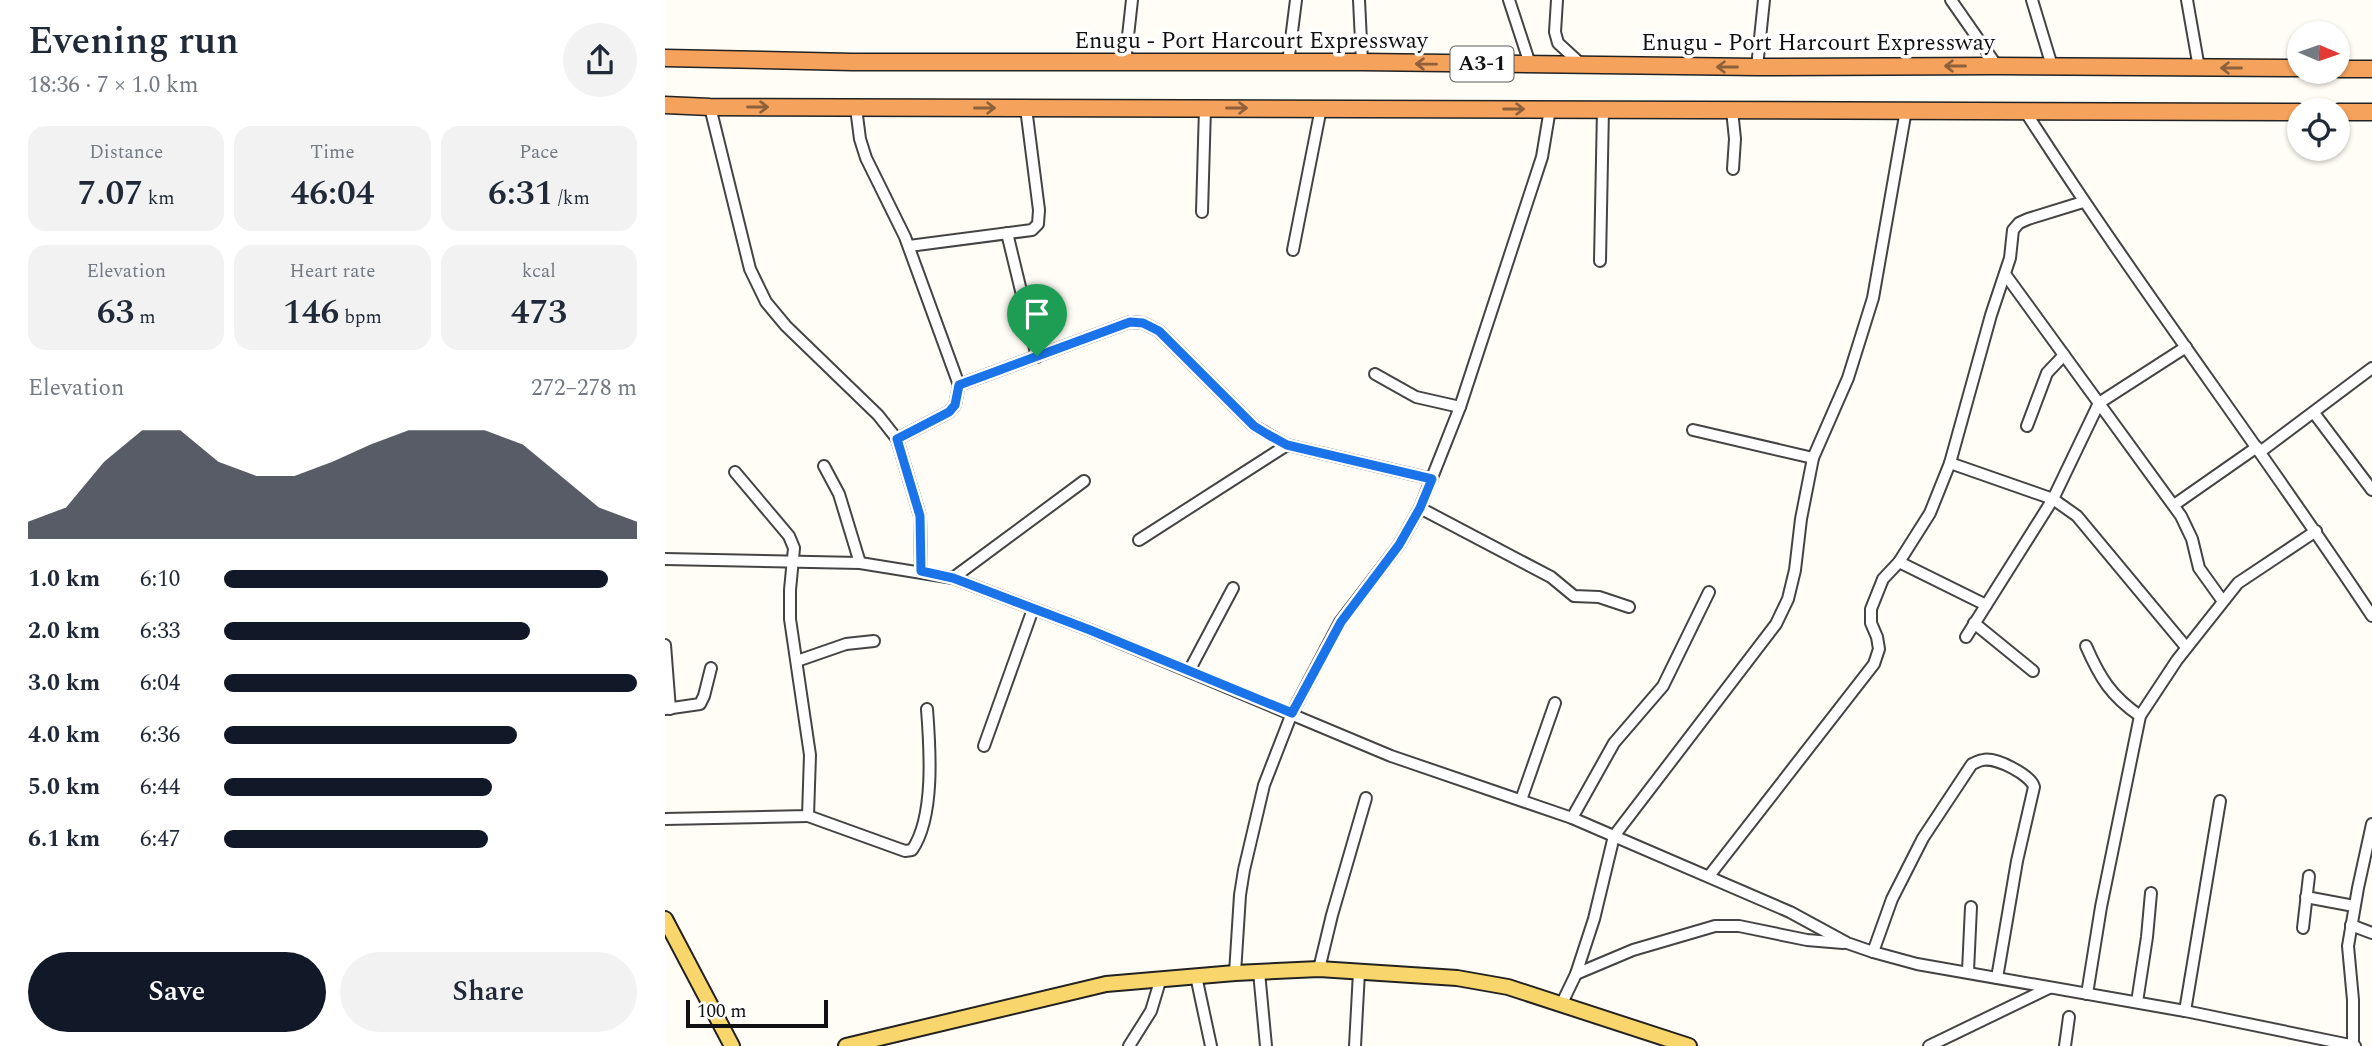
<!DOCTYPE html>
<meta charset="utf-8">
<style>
body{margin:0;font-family:Spectral,serif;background:#f2f2f3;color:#1f2937;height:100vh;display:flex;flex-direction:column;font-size:26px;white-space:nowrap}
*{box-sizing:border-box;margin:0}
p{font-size:23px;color:#747a83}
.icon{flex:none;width:38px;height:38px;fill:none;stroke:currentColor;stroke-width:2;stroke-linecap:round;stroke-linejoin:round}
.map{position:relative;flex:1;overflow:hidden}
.details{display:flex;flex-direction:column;background:#fff;width:665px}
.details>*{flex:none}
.needle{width:46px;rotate:92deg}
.buttons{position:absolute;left:1622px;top:21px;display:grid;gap:14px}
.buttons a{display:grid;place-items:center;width:63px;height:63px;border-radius:50%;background:#fff;box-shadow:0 2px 5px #0004;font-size:35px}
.scale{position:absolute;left:21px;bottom:18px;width:142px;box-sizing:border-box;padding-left:7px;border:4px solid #111;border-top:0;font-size:19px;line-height:24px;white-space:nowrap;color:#111;-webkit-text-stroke:5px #fff;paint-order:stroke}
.pin{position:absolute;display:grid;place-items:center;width:60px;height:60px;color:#fff;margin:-72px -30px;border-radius:50% 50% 50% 0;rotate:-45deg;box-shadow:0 0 7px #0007}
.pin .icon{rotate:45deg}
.round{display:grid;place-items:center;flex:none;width:74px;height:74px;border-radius:37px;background:#f2f2f3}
.overview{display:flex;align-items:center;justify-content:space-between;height:119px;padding:0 28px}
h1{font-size:38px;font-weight:600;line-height:52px}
.stats{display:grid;grid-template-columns:repeat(3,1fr);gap:10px;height:119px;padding:7px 28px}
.stats div{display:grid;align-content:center;border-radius:18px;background:#f2f2f3;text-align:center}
.stats b{font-size:35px;font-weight:600}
.stats small{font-size:19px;font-weight:400}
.stats p{font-size:19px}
.chart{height:196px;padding:14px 28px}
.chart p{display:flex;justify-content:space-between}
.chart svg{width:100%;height:126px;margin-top:7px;fill:#111827;opacity:.7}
.cta{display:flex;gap:14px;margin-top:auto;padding:14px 28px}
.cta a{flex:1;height:80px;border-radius:42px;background:#111827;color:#fff;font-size:28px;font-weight:600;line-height:80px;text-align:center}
.cta a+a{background:#f2f2f3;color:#1f2937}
ul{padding:0 28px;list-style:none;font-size:23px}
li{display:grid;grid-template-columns:112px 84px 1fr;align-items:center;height:52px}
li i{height:18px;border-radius:9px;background:#111827}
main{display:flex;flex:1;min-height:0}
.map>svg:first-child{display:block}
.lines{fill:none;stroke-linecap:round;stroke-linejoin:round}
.minor-casing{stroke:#444;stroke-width:14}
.major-casing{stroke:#222;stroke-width:18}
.highway-casing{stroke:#222;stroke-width:19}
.minor{stroke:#fff;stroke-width:10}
.major{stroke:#f9d66b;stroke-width:14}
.highway{stroke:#f5a25d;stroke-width:16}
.oneway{stroke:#8e613b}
.route-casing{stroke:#fff;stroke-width:14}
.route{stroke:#1a73e8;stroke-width:9}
.labels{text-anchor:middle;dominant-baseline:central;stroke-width:7;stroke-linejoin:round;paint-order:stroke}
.shield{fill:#fff;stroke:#585858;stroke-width:2}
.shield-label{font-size:21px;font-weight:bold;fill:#111}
.street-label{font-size:23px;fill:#111;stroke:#fff}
</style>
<main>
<section class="details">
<div class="overview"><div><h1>Evening run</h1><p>18:36 · 7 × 1.0 km</p></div><a class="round"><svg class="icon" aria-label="share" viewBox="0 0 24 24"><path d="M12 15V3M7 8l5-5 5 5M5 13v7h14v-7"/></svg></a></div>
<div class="stats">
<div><p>Distance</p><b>7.07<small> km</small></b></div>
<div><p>Time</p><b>46:04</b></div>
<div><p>Pace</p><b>6:31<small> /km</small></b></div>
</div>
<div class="stats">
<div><p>Elevation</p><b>63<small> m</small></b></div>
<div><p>Heart rate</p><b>146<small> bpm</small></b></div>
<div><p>kcal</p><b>473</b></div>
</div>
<div class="chart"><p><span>Elevation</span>272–278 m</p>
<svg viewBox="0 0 160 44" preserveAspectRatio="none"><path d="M0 44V38L10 33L20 17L30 6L40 6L50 17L60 22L70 22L80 17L90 11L100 6L110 6L120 6L130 11L140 22L150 33L160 38V44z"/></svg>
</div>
<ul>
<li><b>1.0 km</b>6:10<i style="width:93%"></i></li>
<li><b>2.0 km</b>6:33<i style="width:74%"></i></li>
<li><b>3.0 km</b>6:04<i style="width:100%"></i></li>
<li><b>4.0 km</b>6:36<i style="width:71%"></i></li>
<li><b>5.0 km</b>6:44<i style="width:65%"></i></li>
<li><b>6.1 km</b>6:47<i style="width:64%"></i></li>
</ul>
<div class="cta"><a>Save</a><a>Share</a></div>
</section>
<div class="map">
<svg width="1707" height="1046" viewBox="0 0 1707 1046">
<rect width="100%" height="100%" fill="#fffdf5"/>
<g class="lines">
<g class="minor-casing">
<g id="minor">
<path d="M694,0L697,62"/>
<path d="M844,0L865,64"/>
<path d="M892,0L890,32L893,43L918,66"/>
<path d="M1286,0L1332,66"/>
<path d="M1367,0L1387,66"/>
<path d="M1522,0L1534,68"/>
<path d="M460,63L467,0"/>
<path d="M623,63L631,0"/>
<path d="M1092,67L1099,0"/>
<path d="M45,107L85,269L101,302L121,326L213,415L232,439L255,516L256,571"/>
<path d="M191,108L195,139L201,158L240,237L294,385L290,405L284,412L232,439"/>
<path d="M1067,110L1070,139L1068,169"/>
<path d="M1360,111C1470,283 1594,445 1707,616"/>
<path d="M537,212L540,108"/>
<path d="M342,233L372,357"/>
<path d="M244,246L367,230L373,224L374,210L361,108"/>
<path d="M628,250L656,108"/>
<path d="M935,261L938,109"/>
<path d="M1340,274L1516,516L1527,539L1534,568L1557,600"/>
<path d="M710,374L751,397L795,407"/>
<path d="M294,385L465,322L478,323L494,331L589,426L622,445L767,479"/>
<path d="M1649,413L1707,490"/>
<path d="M1362,426L1382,373L1399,355"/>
<path d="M1028,430L1148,458"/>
<path d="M1595,452L1707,368"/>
<path d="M1285,463L1388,499L1412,516L1521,647"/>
<path d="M159,466L174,494L195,563"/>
<path d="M1509,505L1592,447"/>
<path d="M755,508L886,577L909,596L934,597L964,607"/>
<path d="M474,540L622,445"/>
<path d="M0,559L195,563L288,578L425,630L726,756L907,818L1125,912L1182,943L1208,952L1252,964L1520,1011L1690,1046"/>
<path d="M1234,562L1321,605"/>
<path d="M288,578L419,481"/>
<path d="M1309,623L1368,671"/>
<path d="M1301,637L1388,499L1434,403L1521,347"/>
<path d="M0,645L5,709"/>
<path d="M1421,646C1435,678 1446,696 1475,716"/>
<path d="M132,661L181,644L209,641"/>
<path d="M524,671L568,588"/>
<path d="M0,709L35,704L39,696L46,668"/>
<path d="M319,746L368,609"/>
<path d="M856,800L890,703"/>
<path d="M143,816L240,851L247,850C270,817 265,748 262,709"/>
<path d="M907,818L949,743L998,686L1044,592"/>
<path d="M0,819L143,816L145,755L125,619V590L129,548L124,536L70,472"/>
<path d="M1044,876L1209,664L1214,649L1212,637L1206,623V609L1218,579L1234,562L1265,513L1285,463L1326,315L1345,258L1348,230L1354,223L1363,219L1418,202"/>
<path d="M1641,897L1689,906"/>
<path d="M1686,925L1707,933"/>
<path d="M1638,928L1644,876"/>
<path d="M1208,952L1227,899L1258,838L1307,764C1311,763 1314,760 1318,760C1331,757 1366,775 1369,787L1352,861L1332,978"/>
<path d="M654,969L667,915L701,798"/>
<path d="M1303,971L1306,907"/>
<path d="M594,972L601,1046"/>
<path d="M570,973L575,895L579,870L599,785L627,713L675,622L734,545L755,508L795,407L877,157L885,109"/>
<path d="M911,974L968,950L1050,926H1074L1142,940L1178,943"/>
<path d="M531,976L546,1046"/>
<path d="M1422,994L1436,907L1475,716L1512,660L1573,583L1651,531"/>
<path d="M1472,1002L1482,937L1486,893"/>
<path d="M897,1003L911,974L929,919L949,836L1111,624L1123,599L1130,570L1136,519L1148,458L1183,378L1208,298L1241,110"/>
<path d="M1520,1011L1555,801"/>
<path d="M464,1046L486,1011L496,978"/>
<path d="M690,1046L694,972"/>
<path d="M1264,1046L1384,988"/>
<path d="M1400,1046L1404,1017"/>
<path d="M1688,1046V1000L1683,946L1693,888L1707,824"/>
</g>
</g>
<g class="major-casing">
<g id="major">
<path d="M0,919L67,1046"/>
<path d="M181,1046L441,984L570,973L654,969L792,978L843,987L1024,1046"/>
</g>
</g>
<g class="highway-casing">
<g id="highway">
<path d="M0,58L187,62H697L1092,67L1332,66L1634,68"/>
<path d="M1673,69H1707"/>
<path d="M0,105L45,107L1634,112"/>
<path d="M1673,112H1707"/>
</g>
</g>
<use href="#minor" class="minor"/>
<use href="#major" class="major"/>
<use href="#highway" class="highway"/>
</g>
<defs><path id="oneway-shaft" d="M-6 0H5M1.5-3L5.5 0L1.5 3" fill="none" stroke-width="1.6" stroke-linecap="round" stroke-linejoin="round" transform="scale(1.75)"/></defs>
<g class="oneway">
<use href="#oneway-shaft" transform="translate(761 64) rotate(-179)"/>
<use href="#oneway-shaft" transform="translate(1290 66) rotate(180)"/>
<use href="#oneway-shaft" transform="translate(1062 67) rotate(-180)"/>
<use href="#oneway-shaft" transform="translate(1566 68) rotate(-180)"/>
<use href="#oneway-shaft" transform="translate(93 107)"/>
<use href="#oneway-shaft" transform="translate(320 108)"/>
<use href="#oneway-shaft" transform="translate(572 108)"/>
<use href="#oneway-shaft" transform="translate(849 109)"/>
</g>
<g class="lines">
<g class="route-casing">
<path id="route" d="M465,322L478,323L494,331L589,426L602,434L622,445L767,479L755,508L734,545L676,622L627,713L425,630L288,578L256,571L255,516L232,439L284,412L290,405L294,385Z"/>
</g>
<use href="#route" class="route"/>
</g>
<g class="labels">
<rect class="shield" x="785.5" y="46.5" width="63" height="35" rx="5"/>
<g class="shield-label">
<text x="817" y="64">A3-1</text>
</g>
<g class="street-label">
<text x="586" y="41">Enugu - Port Harcourt Expressway</text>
<text x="1153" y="43">Enugu - Port Harcourt Expressway</text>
</g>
</g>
</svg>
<div class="buttons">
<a><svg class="needle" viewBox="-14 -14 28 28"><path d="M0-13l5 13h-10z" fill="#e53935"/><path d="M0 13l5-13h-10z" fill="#747a83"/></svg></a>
<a><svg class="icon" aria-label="locate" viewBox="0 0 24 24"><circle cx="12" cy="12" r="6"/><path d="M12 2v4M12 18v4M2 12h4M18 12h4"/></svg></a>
</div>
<div class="scale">100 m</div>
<div class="pin" style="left:372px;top:356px;background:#1e9e55"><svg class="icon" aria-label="arrive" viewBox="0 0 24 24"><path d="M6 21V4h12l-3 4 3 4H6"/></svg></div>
</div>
</main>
